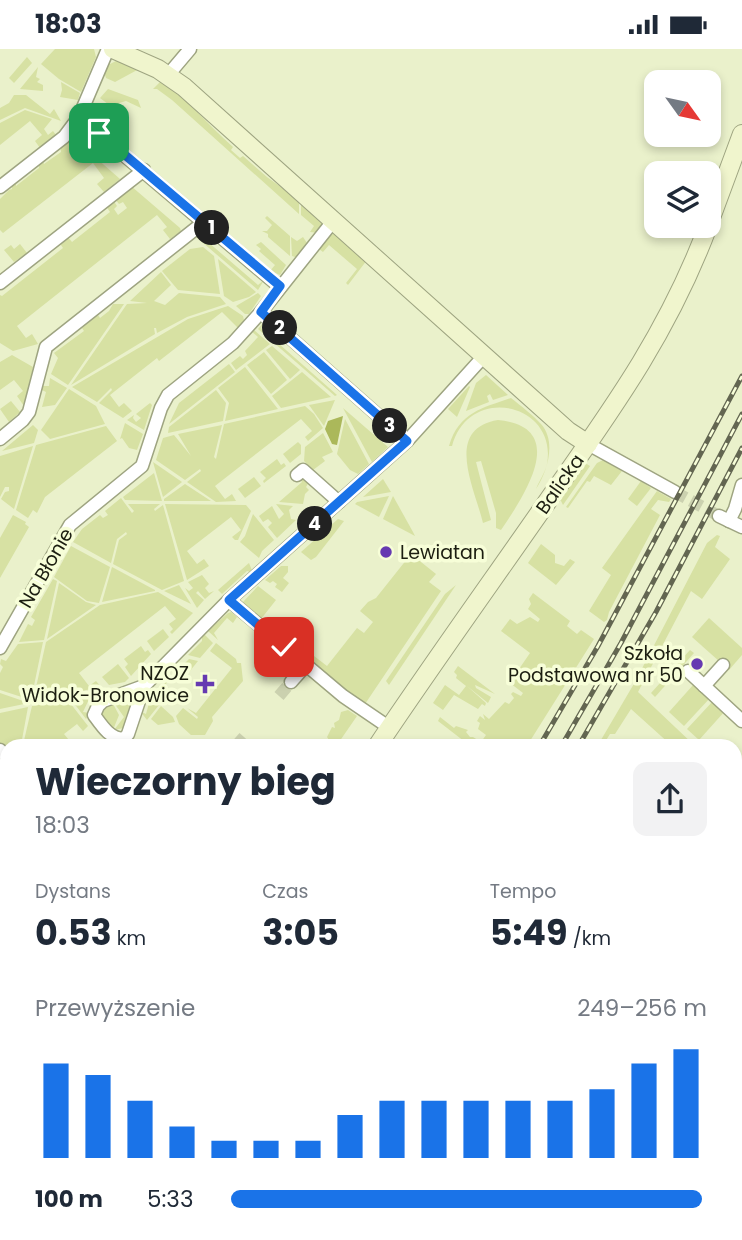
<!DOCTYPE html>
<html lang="pl">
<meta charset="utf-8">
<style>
body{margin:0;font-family:Poppins,sans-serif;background:#f2f2f3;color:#1f2937;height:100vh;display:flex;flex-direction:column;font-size:26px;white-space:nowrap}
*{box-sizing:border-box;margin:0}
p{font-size:23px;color:#747a83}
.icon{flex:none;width:38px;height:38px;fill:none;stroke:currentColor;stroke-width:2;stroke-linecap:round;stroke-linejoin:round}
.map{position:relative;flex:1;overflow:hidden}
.details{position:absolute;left:0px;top:690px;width:742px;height:502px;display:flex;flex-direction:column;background:#fff;border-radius:21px 21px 0 0;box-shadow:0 4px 10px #0003}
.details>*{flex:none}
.needle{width:46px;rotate:123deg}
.fabs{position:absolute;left:644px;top:21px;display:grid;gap:14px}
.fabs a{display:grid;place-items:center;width:77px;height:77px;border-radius:14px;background:#fff;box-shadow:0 4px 10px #0003;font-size:35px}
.pin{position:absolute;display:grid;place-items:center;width:60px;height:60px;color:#fff;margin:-30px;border-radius:14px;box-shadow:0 4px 10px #0006}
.km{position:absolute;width:35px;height:35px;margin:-18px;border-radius:50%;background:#222;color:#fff;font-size:19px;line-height:35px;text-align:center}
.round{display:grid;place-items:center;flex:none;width:74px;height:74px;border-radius:14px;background:#f2f2f3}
.overview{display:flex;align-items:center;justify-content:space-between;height:119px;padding:0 35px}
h1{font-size:38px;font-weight:700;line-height:52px}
.figures{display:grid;grid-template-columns:repeat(3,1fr);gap:10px;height:119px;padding:7px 35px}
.figures div{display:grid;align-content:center}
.figures b{font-size:35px;font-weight:700}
.figures small{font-size:19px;font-weight:400}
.figures p{font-size:19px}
.chart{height:196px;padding:14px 35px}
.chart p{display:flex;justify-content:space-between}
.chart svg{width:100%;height:126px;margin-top:7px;stroke:#1a73e8;stroke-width:6}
ul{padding:0 35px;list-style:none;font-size:23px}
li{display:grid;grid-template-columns:112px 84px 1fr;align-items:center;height:52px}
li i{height:18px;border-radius:9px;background:#1a73e8}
.status{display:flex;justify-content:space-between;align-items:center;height:49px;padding:0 35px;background:#fff;direction:ltr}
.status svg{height:19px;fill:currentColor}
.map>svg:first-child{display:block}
.green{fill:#d7e1a3}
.forest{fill:#abb85a}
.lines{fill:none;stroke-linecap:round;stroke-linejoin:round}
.street-tunnel{stroke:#cbd1af;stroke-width:12;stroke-dasharray:12 6;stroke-linecap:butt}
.street-casing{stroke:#9ea481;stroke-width:15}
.secondary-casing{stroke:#9ea481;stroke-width:20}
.street{stroke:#fff;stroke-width:12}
.secondary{stroke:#f0f5cd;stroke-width:18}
.rail-casing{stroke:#636651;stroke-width:5}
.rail{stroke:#f7fed8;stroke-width:2.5;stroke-dasharray:8;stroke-linecap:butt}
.route-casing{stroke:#fff;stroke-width:14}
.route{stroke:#1a73e8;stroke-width:9}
.poi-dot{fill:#663ab1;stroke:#f7fed8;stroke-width:2.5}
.labels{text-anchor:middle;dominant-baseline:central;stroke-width:7;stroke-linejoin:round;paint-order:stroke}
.street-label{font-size:19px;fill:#1c1e11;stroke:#f7fed8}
.poi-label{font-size:19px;fill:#1c1e11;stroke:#f7fed8;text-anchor:end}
</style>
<div class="status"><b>18:03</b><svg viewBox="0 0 49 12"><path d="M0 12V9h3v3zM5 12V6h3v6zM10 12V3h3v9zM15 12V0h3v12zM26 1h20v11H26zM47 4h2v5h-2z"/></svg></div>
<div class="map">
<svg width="742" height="1191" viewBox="0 0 742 1191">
<rect width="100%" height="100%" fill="#eaf1cb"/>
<g class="green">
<path d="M55,0H94L96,8L81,43L59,30L41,15Z"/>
<path d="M27,8L32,14L14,34L9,29Z"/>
<path d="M118,11L139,20L115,33L106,29L104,23L107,14L110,15Z"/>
<path d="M38,18L36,28L40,30L37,33L43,36V42L20,40Z"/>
<path d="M161,32C188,50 208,76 233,98L231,101L240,109L243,107L267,128L299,151V165L172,51L157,40H153Z"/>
<path d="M61,33L80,44L78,51L60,48L62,41Z"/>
<path d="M108,40L138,51L141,59L126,52L119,54L116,61L100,49Z"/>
<path d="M14,46H26L50,65L54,60L61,72L25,59L0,71V59L9,54Z"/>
<path d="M25,61L52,70L44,80L48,86L53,82L56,86L40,99L35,92L42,86L30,72L0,96V74Z"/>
<path d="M71,87L120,130L104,143L97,135L104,129L93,114L3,184L0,181V150L9,141L12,140V136L16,133V137L39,119V115L43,112L44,115L61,103L60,95Z"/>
<path d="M131,137L180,179L181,182L170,190L163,181L167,178L157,166L17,277L26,289L32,285L38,295L13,302L0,294V246L2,247L63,199L59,193L67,187L72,193L110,163L106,157L113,151L117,157L114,160L118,166L127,159L123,153L119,155L115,150Z"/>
<path d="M301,152L322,173L321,177L323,179L319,184L310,183L314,177L301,166Z"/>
<path d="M267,167L290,187V207L268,188V185L262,182H267L272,176L265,169Z"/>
<path d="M202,182L210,185L208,193L258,236L264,231L258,241L195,187Z"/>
<path d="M335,184L367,211L348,236L346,234L357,220L329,196L323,203L319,200L331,186Z"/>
<path d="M291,188L297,192L303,188L307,194V198L298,209L292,207Z"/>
<path d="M261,193L286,216L280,226L270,222L275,216L259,202L261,200L256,196Z"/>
<path d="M20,195L27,204L14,213L4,201L11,196L14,200Z"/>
<path d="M203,198L214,207L220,245L178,241L162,222L190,200Z"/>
<path d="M218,210L256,243L249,248L233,253L224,247Z"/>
<path d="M161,223L171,236L154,252L165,256L179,244L220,248L226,255L187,268L157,284L156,279H154L155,285L71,336L127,255L147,254L130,252Z"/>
<path d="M258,244L261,247L249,265H245L236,257Z"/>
<path d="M113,255H124L68,336L51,325L58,309L54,304L84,282L82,279L98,266L100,269L109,262Z"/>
<path d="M228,257L243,267L244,271L238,279L222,263L159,312L157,309L110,346L119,358L124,354L132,362L123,369L99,354L112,341L111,339L97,353L72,338L188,270Z"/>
<path d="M264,273L261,279L337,346L335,347L258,280Z"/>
<path d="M253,280L270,295L236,321L231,314L240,307L243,310L247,306L245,302L258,288L251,282Z"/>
<path d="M272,297L300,321L290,330L266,301Z"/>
<path d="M264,303L287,331L271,345L247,316Z"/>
<path d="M12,306L33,318L24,357L17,347L23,342L14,331L0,341V313Z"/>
<path d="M229,315L235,323L169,375L179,354Z"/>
<path d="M245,318L278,360L225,372L229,354L218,339Z"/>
<path d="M302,323L331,348L281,359L272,347Z"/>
<path d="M486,326L508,346L493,351L490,345L487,347L489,353L466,362L476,334Z"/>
<path d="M50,329L67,339L55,356L42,358L46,343L40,340L41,337H49Z"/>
<path d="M469,337L470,338L457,368L448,360Z"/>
<path d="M69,340L96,357L105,375L50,390L41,381Z"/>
<path d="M216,341L226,354L223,372L168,384L169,378Z"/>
<path d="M511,349C521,357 533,366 541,375C557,393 547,423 536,440C539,432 545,424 547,415C558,354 469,334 452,397H449C459,363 483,359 511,349Z"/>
<path d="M335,351L324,377L309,356Z"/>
<path d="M11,352L20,363L9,373L0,360Z"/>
<path d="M150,354L152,356L144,381L127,371L134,366L133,369L136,373L141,369L136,365Z"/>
<path d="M305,357L314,365L323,379L308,392L305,388L312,382L301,370L215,437L225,450L232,445L236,452L216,453L187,433L201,422L200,420L185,431L156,411L163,389L174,386L191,407L178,385L222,376L214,408L216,410L224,375Z"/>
<path d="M343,359L388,398L372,413Z"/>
<path d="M345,370L369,415L358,425L350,421L337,405Z"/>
<path d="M498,371C572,378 522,450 501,481L496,479V464L481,412L476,413L491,471L483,474C475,440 443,380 498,371Z"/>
<path d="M125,374L143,385L137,401L129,399L122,389L120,390Z"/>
<path d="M33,376L38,381L34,394L2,402Z"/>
<path d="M106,377L117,392L45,448L37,464L33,461L28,469L16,461L36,396Z"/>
<path d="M323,384L333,403L322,408L325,412L313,421L304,412L305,398Z"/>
<path d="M298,393L301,396V405L290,414L283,405Z"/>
<path d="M33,397L14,460L1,450L5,443L9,442V438H5L0,448V407Z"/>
<path d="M277,410L281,416L284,414L286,417L264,434L263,432L266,429L260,423Z"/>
<path d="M603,411L622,422L611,436L594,427L590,433L587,432L568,459L566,458L597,414Z"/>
<path d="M153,413L182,433L163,448Z"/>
<path d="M585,414L590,417L563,456L560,450Z"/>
<path d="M154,424L162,452L125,451L123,448Z"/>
<path d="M254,428L261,437L245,449L238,440Z"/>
<path d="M299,429H308L309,433L306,438L309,441L305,445L303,455L279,453L302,433Z"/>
<path d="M383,430L391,443L363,448Z"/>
<path d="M641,432L651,439L637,457L628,450Z"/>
<path d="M185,435L211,452H164V450Z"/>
<path d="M657,442L671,450L669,453L658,451L651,460L660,466L609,563L607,571L604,573L589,562L611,526L602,519Z"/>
<path d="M389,447L379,468L355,455L357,453Z"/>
<path d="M393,447L413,483L415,487L383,470Z"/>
<path d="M121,449L132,464L134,462L128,455H160L154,460L155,462L163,456L184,532L162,541L113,515L119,491L127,485L126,483L117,490L111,514L73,493L82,480L100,466L103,469L108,466L105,462Z"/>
<path d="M165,455L246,456L251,462L238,491H235L232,488L241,481L231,468L187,502L197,515L204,510L209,517L187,531Z"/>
<path d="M276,455L293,457L289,461L291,470L296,471L277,489L268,478L272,474L268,470L263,473L259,467L272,457L279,470L284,465Z"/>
<path d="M253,465L274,491L262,502L259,509L240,493L245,487Z"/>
<path d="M13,466L26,473L25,475L29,478L0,529V489Z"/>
<path d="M338,470L344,472L316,508L311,511L301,503Z"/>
<path d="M717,486L720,487L715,498L730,510L702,550L691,542L638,643L694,696H671L631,660L615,685H610L603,696H598L635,633L707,494Z"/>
<path d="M541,495L555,506V514L564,517L570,510L575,513L556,536L528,514Z"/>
<path d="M71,497L110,518L99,554L87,552L54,528Z"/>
<path d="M411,505L436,525L429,533L441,542L365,655L337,636L310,613L314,607L327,617L357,579L364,584L373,573L360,562L368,553L376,549Z"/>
<path d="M249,514L253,524L247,522L222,545L218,541Z"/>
<path d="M281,517H288V523L283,529L289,534L282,543L275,538L277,535L273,532L270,534L265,531Z"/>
<path d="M112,518L155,541V542L102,553Z"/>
<path d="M202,526L209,535L205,539L209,544L214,542L205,550L198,542L196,544L204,551L197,559L185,539L189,542L193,539L188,533Z"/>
<path d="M53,530L57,532L44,591L19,593L28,575L32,577L35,571L31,568Z"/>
<path d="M59,534L86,553L96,556L47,590Z"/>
<path d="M179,536L191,555L164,542Z"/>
<path d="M456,536L389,636L386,632L445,545Z"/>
<path d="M258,537L276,551L261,570L252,565L254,563L243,553Z"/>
<path d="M158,543L193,564L172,585L170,583L173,580L169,575L176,570L165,557L79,624L89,637L96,632L101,638L33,652L46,593L100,556Z"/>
<path d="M533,544L570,572L567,577L577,585L581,581L594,590L530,692L533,696H469L438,672L440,668L454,679L456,677L468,681L466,683L470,688H473L481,693L486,686L478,680L480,674L477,672L480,667L485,671L483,665L489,670L505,653L509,655L514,649L511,645L513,643L521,647L523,644L506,631L516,618L519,620L530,604L501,582L510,570L517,575L530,568L538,573L540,570L528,560L531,555L529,550Z"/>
<path d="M231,563L237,568L233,574L227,569L214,584L218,591L208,582L228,564Z"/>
<path d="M709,569L742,599V606L729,621L692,588Z"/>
<path d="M163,580L169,588L154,602L147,592Z"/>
<path d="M202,583L213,594L200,609L188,606L202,592Z"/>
<path d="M43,593L31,651L0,641V624L3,618L0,615L1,610L6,612L18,595Z"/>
<path d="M216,594L236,610L237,614H241L243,632L212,668L213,672L205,686H191L179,675L176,667L183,659L197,670L198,668L187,659L196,664L232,619L210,602Z"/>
<path d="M141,597L145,603L148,601L151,605L131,627L125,618L128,615L124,610Z"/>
<path d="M690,601L694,604L655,648L651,644Z"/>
<path d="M189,610L198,612L182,632L178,621Z"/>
<path d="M118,615L129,629L125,633L109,636L102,628Z"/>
<path d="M458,617L495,645L475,636L476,639L491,648L488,654L467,637L486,654L485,657L482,655L478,660L454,646L443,661L433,654L445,636L459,646L466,637L456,629L457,626L454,623Z"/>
<path d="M167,632L163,646L161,645L156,650L160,653L159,656L147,671L140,662L146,665L151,647Z"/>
<path d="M694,635L710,649L684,677L669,663Z"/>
<path d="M107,641L108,643L98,649L91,646L83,663L90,664L86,670L70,649Z"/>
<path d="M0,644L29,654L0,660Z"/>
<path d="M131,646L135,647L124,679L114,681L124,668L112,651Z"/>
<path d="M67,650L88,677L83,682L77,675L64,685L73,696H23L32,657Z"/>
<path d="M111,651L119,666L113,681L100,665Z"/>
<path d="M713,652L725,662L699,691L687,680Z"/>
<path d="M161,657L173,668L175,673L158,676L151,670Z"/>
<path d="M28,658L21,696H7V701L0,695V664Z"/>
<path d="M348,661L357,667L337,696H329L331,694L327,688L332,678L335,679L334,674L339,671L341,663Z"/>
<path d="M7,758V812C2,791 0,777 7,758Z"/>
<path d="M742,763V839L735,843V765Z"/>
<path d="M0,838H7V882L0,876Z"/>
<path d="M742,855V938L741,939L735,933V859Z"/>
<path d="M125,1185H155L159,1189L163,1185H185L179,1191H119Z"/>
<path d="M310,1185H402L398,1191H308Z"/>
<path d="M643,1185H703L710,1191H649Z"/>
</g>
<path class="forest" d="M343,367L337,396L332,395L325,380L328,372Z"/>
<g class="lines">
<g class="street-tunnel">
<path d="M675,443L719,467"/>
<path d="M279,647L291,633"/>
<path d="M237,696L244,688"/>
</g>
<g class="street-casing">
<g id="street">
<path d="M108,0L79,68L280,238"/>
<path d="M168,26L190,0"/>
<path d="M0,138L64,88L79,68"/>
<path d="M334,171L261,263L407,392"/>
<path d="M0,234L144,121"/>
<path d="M0,390L23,371L29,363L46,298L204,173"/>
<path d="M588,395L675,443"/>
<path d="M297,426L303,421L339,453"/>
<path d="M719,467L742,478"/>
<path d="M729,472L735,460L742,436"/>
<path d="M229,551L343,647L390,679"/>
<path d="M0,599L70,476L142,417L161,359L168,346L233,294L261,263"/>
<path d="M688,622L742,672"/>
<path d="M291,633L306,616"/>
<path d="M144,637L128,685L124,690C110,690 102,677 94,666L98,657L103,652L144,637L229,551L407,392L484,307"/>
<path d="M704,637L723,616"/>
<path d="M0,701L7,707"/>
<path d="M5,741L7,742"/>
<path d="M735,756L742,754"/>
<path d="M735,851L742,846"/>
<path d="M0,927L7,925"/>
<path d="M0,1173L7,1169"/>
<path d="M714,1185L722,1191"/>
<path d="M115,1191L121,1185"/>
<path d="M294,1191L297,1185"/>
<path d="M403,1191L407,1185"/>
</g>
</g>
<g class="secondary-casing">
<g id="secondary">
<path d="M113,0L158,20L184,38L568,382L588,395"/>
<path d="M709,174L742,85"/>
<path d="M378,696C435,611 495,528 554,443C616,355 670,279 708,177"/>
<path d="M0,1091L7,1085"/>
</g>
</g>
<use href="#street" class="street"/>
<use href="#secondary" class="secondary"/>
<g class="rail-casing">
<g id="rail">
<path d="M540,696L598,597L742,327"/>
<path d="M562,696L621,594L742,365"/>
<path d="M579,696L656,563L742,399"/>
<path d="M188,1191L194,1185"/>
<path d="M237,1191L242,1185"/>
<path d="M263,1191L267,1185"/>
</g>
</g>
<use href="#rail" class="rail"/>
</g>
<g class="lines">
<g class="route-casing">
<path id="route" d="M99,84L280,237L261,263L407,392L229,551L284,598"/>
</g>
<use href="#route" class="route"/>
</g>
<g class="poi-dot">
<circle cx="386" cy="503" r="7"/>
<circle cx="697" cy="615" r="7"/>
<path d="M201.5 624.5h7v7h7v7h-7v7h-7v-7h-7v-7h7z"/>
</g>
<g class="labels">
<g class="street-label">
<text transform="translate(560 435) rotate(-55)">Balicka</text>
<text transform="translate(46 519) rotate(-60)">Na Błonie</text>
</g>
<g class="poi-label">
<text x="400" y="503" text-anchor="start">Lewiatan</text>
<text x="683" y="604">Szkoła<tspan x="683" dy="22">Podstawowa nr 50</tspan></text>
<text x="189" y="624">NZOZ<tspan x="189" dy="22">Widok-Bronowice</tspan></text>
</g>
</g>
</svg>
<div class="fabs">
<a><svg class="needle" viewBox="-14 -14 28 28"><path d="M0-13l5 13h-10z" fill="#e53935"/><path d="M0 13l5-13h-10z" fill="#747a83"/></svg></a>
<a><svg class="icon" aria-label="layers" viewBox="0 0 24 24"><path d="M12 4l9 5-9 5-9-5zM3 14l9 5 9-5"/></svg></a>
</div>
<div class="pin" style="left:99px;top:84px;background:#1e9e55"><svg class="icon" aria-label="arrive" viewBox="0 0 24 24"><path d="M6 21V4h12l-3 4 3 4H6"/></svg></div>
<div class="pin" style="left:284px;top:598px;background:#d93025"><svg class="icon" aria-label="check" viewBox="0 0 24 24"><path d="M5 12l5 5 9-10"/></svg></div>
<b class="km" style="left:212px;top:179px">1</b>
<b class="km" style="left:280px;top:279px">2</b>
<b class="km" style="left:390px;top:377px">3</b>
<b class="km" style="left:315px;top:475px">4</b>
<section class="details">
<div class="overview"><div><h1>Wieczorny bieg</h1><p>18:03</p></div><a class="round"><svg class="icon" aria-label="share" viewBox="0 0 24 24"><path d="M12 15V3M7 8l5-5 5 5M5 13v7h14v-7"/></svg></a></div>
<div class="figures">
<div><p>Dystans</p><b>0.53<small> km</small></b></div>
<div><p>Czas</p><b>3:05</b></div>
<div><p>Tempo</p><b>5:49<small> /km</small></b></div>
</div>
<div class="chart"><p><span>Przewyższenie</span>249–256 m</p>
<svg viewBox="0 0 160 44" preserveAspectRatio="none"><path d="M5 44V11M15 44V15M25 44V24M35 44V33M45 44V38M55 44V38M65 44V38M75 44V29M85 44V24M95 44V24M105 44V24M115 44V24M125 44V24M135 44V20M145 44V11M155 44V6"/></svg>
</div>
<ul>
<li><b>100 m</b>5:33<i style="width:99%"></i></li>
</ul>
</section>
</div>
